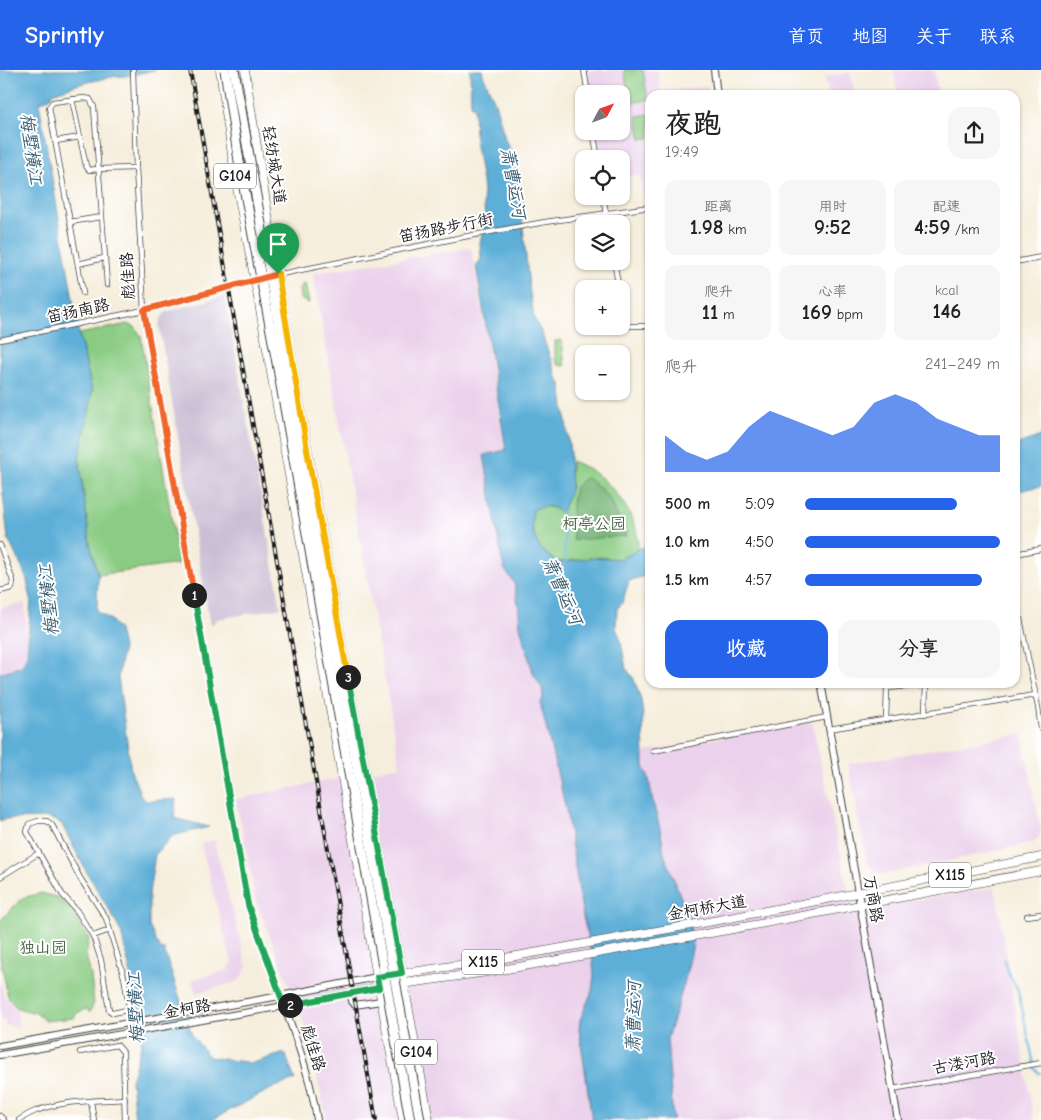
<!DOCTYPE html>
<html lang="zh">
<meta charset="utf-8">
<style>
body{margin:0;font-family:"Comic Neue","LXGW WenKai TC",sans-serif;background:#f6f6f6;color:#222;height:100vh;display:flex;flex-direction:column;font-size:19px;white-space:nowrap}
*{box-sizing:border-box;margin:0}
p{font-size:16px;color:#767676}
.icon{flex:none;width:28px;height:28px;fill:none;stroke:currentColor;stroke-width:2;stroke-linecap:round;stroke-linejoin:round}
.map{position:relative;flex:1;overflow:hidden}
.side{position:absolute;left:645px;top:20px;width:375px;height:598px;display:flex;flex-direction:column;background:#fff;border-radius:15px;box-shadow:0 1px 4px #0004}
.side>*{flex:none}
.needle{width:32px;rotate:49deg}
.fabs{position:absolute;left:575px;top:15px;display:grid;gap:10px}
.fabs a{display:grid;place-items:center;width:55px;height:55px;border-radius:10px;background:#fff;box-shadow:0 1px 4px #0004;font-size:25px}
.pin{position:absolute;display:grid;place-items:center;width:42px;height:42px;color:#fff;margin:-51px -21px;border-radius:50% 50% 50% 0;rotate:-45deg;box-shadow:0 0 5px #0007}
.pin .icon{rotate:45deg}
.km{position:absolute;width:25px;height:25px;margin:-12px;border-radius:50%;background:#222;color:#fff;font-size:14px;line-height:25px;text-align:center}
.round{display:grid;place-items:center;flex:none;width:52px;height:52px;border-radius:15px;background:#f6f6f6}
.summary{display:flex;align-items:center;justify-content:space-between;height:85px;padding:0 20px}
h1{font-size:28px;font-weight:700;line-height:38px}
.figures{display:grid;grid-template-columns:repeat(3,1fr);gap:8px;height:85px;padding:5px 20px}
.figures div{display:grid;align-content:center;border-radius:12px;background:#f6f6f6;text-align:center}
.figures b{font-size:21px;font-weight:700}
.figures small{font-size:14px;font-weight:400}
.figures p{font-size:14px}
.chart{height:140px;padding:10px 20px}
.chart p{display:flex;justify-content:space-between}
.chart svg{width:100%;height:90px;margin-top:5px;fill:#2563eb;opacity:.7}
.cta{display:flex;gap:10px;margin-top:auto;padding:10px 20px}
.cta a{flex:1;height:58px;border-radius:15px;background:#2563eb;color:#fff;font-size:20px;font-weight:700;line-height:58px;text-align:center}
.cta a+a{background:#f6f6f6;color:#222}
ul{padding:0 20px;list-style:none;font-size:16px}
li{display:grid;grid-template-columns:80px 60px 1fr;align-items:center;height:38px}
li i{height:12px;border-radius:6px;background:#2563eb}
header{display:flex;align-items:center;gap:30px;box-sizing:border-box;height:70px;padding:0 25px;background:#2563eb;color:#fff}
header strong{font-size:24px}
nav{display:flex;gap:28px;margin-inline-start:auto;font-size:18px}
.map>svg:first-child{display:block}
.built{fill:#ebd1eb}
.industrial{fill:#cbbfd5}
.green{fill:#8bcc84;stroke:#547450}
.forest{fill:#70b072;stroke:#466647}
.water{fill:#5dafd8;stroke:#3c667a}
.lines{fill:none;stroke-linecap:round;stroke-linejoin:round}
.stream{stroke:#5dafd8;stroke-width:2}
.street-casing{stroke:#3d3c39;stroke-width:6}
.secondary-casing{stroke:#3d3c39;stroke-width:8}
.primary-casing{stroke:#3d3c39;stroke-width:9}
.street{stroke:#fff;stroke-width:4.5}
.secondary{stroke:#fff;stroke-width:6}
.primary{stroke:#fff;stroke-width:8}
.rail-casing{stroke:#1c1c1c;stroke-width:4}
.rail{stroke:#fff;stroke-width:2;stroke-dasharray:5.5;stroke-linecap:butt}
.highway-bridge-casing{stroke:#3d3c39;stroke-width:11;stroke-linecap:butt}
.highway-bridge{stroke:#fff;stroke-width:9}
.split-1-casing{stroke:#fff;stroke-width:10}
.split-2-casing{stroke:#fff;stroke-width:10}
.split-3-casing{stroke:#fff;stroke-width:10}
.split-4-casing{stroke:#fff;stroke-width:10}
.split-1{stroke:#f0652b;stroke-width:6}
.split-2{stroke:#22a559;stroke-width:6}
.split-3{stroke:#22a559;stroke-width:6}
.split-4{stroke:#f5b400;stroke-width:6}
.labels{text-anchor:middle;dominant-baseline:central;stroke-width:4;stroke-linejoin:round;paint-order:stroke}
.shield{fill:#fff;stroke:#606060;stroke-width:1}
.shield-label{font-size:15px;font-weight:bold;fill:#1c1c1c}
.street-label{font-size:16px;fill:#1c1c1c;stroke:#fff}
.park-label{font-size:16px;fill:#486246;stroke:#fff}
.water-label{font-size:18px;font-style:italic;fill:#395e71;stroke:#fff}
</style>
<header>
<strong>Sprintly</strong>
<nav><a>首页</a><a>地图</a><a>关于</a><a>联系</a></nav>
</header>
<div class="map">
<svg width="1041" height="1050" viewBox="0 0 1041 1050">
<rect width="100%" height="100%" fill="#fff"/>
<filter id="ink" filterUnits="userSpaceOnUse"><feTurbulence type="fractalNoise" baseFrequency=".02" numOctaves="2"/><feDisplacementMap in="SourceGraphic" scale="10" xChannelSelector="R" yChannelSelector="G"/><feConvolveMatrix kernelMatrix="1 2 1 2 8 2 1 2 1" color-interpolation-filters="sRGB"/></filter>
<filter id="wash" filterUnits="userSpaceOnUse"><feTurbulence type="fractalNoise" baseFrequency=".0096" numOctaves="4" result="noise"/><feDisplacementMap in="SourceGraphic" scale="20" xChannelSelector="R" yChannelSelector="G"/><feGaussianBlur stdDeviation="1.12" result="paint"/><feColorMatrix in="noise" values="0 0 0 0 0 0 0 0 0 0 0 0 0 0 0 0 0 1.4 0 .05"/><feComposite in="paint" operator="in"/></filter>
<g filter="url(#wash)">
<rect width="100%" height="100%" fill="#f6eedc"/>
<g class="built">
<path d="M587,0H658L661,22L707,16L708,25H650V124L643,125L640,105L621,108V89H601L597,61H621V24H591Z"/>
<path d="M893,0H934L939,25H898Z"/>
<path d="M850,2L855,25H829L825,7Z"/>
<path d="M471,178L503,370L569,696L812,651L852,839L995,818L1034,1050H327L305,955L256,831L236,729L400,696L313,203Z"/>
<path d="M25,533L27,586L22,596L0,603V538Z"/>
<path d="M1022,664L1041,763L1035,772L935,794L884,804L874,801L867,793L848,694Z"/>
<path d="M214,770L247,897L239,911L196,923L192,910L228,900L232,893L201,774Z"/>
<path d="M0,894V909L4,926L17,941L19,956L12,958L11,955L5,956V951L0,950Z"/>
</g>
<path class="industrial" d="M225,226L281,538L217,549L214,553L210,554L159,255L161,248L166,242Z"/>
<g class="green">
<path d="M624,0H643L648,30L630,33Z"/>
<path d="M650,44V68L641,69L637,46Z"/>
<path d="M305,214L309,233L300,229L299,218L302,215Z"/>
<path d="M128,254L135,257L141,266L179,494L98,505L90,474L79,388L88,347L92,320L79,264Z"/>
<path d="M562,270L565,296L558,295L555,290V271Z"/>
<path d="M572,391C582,395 590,399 599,406C614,417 634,445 637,464C638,469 638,474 638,479L623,489H612L602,487L574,490L561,492L555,491L541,479L537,473L531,453L533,440L542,436L556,438L571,417L570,403Z"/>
<path d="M41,823L60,828L74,842L82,858L89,868L86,885L91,906L94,933L90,942L86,939L77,943L74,948L45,951L36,943L17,938L9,929L7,923L0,887V851L22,828Z"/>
</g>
<path class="forest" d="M586,407L604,422L612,433L626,466L573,470L572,434L575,417Z"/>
<g class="water">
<path d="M0,0H155C144,1 127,8 117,6L79,14L52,23L53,26L39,33L79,264L92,320L88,347L79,388L90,474L98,505L97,541L111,550L119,560L123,578L118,607L131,701L141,726L146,731L176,729L174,748L209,757L172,766L155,785L149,823V856L160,879L164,880L192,965L209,987L252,993L285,983L295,1010L275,1017L217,1047L213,1050H135L131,1010L142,972L139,939L121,862L111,843L87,803L61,753L48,748L5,749L0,751V603L22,596L27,586L31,529L26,506L8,469L2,415L0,368V197L1,190L0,176Z"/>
<path d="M470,0H482L484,7L495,32L505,69L515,91L523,132L522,146L529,217L534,248L542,264L557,307L561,314L570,382V403L571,417L562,442H559C552,434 542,436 533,440C530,460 534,475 551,488C554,490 557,492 561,492C570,493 583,488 592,488C603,487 613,489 623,489V486H628L638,479L650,475V504L629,511L622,533L617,539L616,558L620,567L626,598L634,609L641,630L643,645L644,696L649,709L652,728L661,763L664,784L689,848L693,875L684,914L667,969L673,1050H592L579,959L580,950L592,921L594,905L593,893L588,867L583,847L566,739L540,632L543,628L542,618L533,603L520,556L518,533L514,513L505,500L502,490L484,385L506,380L476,196L481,189L480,173L485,149L482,112L475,70L474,37L471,36Z"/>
<path d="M1041,366V416L1015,422V375Z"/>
</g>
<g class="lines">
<g class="stream">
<path d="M561,440L564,457L565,493"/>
<path d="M1004,889L1008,903L1018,920L1035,999L1039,1003H1041"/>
</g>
</g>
</g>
<g filter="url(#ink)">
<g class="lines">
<g class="street-casing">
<g id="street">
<path d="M133,0L136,98L144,240L249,835L280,926"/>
<path d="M584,0L588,24"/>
<path d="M72,29L86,96L89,100L98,99L136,98"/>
<path d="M593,61L598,89"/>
<path d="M56,71L80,67"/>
<path d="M603,126L608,154"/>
<path d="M70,152L101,147"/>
<path d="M614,191L619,219"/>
<path d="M1015,192L1041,187"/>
<path d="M78,194L104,188"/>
<path d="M276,205L463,167L545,152L650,137"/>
<path d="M83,223L49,37L53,32L84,28L90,29L94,37L107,215"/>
<path d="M621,230L626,256H650"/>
<path d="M0,270L144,240L195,226L257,210"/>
<path d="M0,475L13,511L12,518L0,521"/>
<path d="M1015,484L1041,479"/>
<path d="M1015,524L1038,637L1041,659"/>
<path d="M882,612L887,618L886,650"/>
<path d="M887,618L926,615"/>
<path d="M925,644L926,613"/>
<path d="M829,659L1035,625"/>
<path d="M653,681L827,647"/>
<path d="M38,751H47L52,755L80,808L106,848L124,907L129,936L127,940L113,943L109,940L101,890L93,866L77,841L62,824L27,762L29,754Z"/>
<path d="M0,807L39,783"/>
<path d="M1027,846L1041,844"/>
<path d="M93,866L110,860"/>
<path d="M80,982L117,975L123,982L125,1050"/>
<path d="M892,1019L1041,993"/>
<path d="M91,1032L94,1050"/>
<path d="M0,1046L4,1050"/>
<path d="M19,1050C24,1047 30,1043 36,1041C64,1030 96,1031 125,1029"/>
</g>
</g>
<g class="secondary-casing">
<g id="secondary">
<path d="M714,0L717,25"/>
<path d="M821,612L898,1050"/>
<path d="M351,923L352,931L355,935L381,931"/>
<path d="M280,926C296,966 311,1008 317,1050"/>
<path d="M0,976L280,926L377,907"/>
<path d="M0,985L284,936L379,917"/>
</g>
</g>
<g class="primary-casing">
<g id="primary">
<path d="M220,0L236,113L255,211L377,907L403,1050"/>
<path d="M245,0C299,351 365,700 429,1050"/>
<path d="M379,907L499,889L730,848L1041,787"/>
<path d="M381,917L501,900L733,859L1041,801"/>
</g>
</g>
<use href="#street" class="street"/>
<use href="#secondary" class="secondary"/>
<use href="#primary" class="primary"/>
<g class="rail-casing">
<path id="rail" d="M190,0L376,1050"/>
</g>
<use href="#rail" class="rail"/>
<g class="highway-bridge-casing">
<g id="highway-bridge">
<path d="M225,0L239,91L277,293L410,1050"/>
<path d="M234,0L321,496L420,1050"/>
</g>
</g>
<use href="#highway-bridge" class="highway-bridge"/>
</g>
</g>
<g class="lines" filter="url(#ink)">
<g class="split-1-casing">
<path id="split-1" d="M194,525L144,240L278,204"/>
</g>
<g class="split-2-casing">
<path id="split-2" d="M194,525L248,835L284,936L290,935"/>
</g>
<g class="split-3-casing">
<path id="split-3" d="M290,935L379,918L377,907L402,903L348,607"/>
</g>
<g class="split-4-casing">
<path id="split-4" d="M278,204L309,391L348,607"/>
</g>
<use href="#split-1" class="split-1"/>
<use href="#split-2" class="split-2"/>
<use href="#split-3" class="split-3"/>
<use href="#split-4" class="split-4"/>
</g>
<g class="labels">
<g class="shield">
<rect x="214" y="93.5" width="42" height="25" rx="4"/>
<rect x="929" y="792.5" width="42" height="25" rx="4"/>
<rect x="462" y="879.5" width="42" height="25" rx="4"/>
<rect x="395" y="969.5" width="42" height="25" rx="4"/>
</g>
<g class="shield-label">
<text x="235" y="106">G104</text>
<text x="950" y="805">X115</text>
<text x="483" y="892">X115</text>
<text x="416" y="982">G104</text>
</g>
<g class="street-label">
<text transform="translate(274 95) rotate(81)">轻纺城大道</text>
<text transform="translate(446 158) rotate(-11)">笛扬路步行街</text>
<text transform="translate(128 206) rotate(-93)">彪佳路</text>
<text transform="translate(78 241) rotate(-12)">笛扬南路</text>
<text transform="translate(873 829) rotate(80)">万商路</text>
<text transform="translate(707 838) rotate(-10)">金柯桥大道</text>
<text transform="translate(187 939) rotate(-10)">金柯路</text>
<text transform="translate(313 978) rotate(73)">彪佳路</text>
<text transform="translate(964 993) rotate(-10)">古溇河路</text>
</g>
<g class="park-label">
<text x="594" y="454">柯亭公园</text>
<text x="43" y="878">独山园</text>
</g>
<g class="water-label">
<text transform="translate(31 79) rotate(82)">梅墅横江</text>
<text transform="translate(513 113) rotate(80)">萧曹运河</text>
<text transform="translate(562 521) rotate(66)">萧曹运河</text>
<text transform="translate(49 530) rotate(-96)">梅墅横江</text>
<text transform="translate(136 938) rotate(-93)">梅墅横江</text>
<text transform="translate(634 947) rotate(-89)">萧曹运河</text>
</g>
</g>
</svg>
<div class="fabs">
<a><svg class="needle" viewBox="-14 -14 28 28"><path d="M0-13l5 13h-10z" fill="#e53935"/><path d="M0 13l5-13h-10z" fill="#767676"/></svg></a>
<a><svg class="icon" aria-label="locate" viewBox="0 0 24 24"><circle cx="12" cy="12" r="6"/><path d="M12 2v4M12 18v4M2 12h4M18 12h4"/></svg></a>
<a><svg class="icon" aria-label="layers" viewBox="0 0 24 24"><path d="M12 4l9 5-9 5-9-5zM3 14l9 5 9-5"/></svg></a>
<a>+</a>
<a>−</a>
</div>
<div class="pin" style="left:278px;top:204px;background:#1e9e55"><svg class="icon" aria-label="arrive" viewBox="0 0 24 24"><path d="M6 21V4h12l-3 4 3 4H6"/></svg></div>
<b class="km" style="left:194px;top:525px">1</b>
<b class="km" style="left:290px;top:935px">2</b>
<b class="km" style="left:348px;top:607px">3</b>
<section class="side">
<div class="summary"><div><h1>夜跑</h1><p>19:49</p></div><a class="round"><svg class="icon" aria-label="share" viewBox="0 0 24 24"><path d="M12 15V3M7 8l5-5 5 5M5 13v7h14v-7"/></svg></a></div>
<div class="figures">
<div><p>距离</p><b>1.98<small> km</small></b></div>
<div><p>用时</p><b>9:52</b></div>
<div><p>配速</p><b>4:59<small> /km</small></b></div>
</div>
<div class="figures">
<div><p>爬升</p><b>11<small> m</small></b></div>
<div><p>心率</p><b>169<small> bpm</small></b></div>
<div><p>kcal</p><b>146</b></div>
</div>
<div class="chart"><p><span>爬升</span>241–249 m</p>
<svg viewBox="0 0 160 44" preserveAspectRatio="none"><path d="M0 44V26L10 34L20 38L30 34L40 22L50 14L60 18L70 22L80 26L90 22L100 10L110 6L120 10L130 18L140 22L150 26L160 26V44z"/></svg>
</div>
<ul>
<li><b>500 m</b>5:09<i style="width:78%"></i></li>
<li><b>1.0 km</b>4:50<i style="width:100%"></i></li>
<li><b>1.5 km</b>4:57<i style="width:91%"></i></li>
</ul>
<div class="cta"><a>收藏</a><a>分享</a></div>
</section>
</div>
